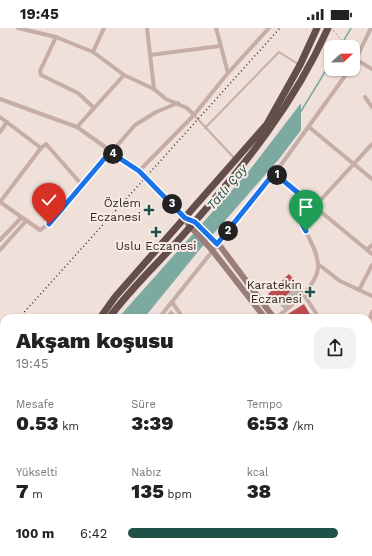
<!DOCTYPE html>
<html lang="tr">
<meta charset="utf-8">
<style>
body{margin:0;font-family:"Work Sans",sans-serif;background:#f2f2f2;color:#222;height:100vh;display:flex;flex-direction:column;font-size:15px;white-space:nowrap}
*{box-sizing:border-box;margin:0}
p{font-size:13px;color:#767676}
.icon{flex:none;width:22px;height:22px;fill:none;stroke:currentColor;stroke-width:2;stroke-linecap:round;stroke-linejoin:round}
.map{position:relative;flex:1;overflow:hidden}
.sheet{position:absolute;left:0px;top:286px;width:372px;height:242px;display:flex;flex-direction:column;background:#fff;border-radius:12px 12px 0 0;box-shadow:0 1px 3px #0004}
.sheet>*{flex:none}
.needle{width:26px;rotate:68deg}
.tools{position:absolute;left:324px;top:12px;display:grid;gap:8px}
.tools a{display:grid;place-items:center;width:36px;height:36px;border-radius:8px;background:#fff;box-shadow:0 1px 3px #0004;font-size:20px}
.pin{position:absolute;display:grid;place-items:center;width:34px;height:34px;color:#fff;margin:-41px -17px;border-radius:50% 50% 50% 0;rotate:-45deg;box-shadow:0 0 4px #0007}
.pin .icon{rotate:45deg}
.km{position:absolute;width:20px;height:20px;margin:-10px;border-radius:50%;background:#222;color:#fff;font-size:11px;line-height:20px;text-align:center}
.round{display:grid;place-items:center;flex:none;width:42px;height:42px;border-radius:12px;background:#f2f2f2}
.headline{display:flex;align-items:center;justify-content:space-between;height:68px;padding:0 16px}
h1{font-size:22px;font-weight:800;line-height:30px}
.metrics{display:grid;grid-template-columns:repeat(3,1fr);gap:6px;height:68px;padding:4px 16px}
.metrics div{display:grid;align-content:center}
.metrics b{font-size:20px;font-weight:800}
.metrics small{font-size:11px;font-weight:400}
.metrics p{font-size:11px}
ul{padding:0 16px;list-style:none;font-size:13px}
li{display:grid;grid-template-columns:64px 48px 1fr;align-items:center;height:30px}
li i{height:10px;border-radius:5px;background:#205148}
.status{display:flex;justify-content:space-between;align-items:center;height:28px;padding:0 20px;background:#fff;direction:ltr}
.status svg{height:11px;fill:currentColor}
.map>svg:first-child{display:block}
.green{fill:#babd9c}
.water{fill:#7caaa0}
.shadow{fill:#0003}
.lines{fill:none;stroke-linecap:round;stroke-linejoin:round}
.stream{stroke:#7caaa0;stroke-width:1.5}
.building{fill:#bc4b4c}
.path{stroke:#b29792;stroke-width:1;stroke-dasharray:2 2;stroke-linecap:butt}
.service{stroke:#c6aea7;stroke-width:2}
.minor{stroke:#c6aea7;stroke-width:4}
.secondary{stroke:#9a7d79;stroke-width:6}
.trunk{stroke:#644e4c;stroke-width:7}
.rail{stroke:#332827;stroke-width:1.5;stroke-dasharray:1 3;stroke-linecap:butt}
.route-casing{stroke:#fff;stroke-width:8}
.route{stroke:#1a73e8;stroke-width:5}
.poi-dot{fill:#205148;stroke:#f7ebe6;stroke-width:1.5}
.labels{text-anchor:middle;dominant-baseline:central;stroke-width:4;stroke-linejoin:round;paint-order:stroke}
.poi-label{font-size:12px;fill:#332827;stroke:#f7ebe6;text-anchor:end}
.water-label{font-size:13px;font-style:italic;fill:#205148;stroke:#f7ebe6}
</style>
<div class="status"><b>19:45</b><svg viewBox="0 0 49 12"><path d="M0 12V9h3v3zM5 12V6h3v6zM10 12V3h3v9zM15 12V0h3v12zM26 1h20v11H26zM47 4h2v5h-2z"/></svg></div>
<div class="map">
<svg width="372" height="528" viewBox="0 0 372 528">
<rect width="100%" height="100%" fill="#efe0da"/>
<path class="green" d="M4,516V524H58V528H0V520Z"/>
<path class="water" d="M301,75V102L279,131L201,220L144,290H118L249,143Z"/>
<g class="shadow">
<path d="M296,254L304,264L285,282L269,266Z"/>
<path d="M303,277L314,290H284Z"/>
<path d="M171,282L177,288L178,290H164Z"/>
<path d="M4,462V504L0,509V466Z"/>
<path d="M368,500L372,513V526L367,528H353L352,524H368Z"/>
<path d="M138,524H180L181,528H138Z"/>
<path d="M190,524H234L236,528H191Z"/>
<path d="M246,524H267L269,528H246Z"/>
<path d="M281,524H294L296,528H283Z"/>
<path d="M320,524H333L334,528H314Z"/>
</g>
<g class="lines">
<g class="stream">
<path d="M340,19L351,0"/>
<path d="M300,85L331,34"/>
</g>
</g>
<g class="building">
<path d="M289,246L298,256L277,276L268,266Z"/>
<path d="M304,276L312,290H282L283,289Z"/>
<path d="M0,466L4,469V494L0,499Z"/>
<path d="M102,524H123L124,528H103Z"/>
<path d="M137,524H177L178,528H138Z"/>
<path d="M244,524H265L266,528H245Z"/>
</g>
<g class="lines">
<path class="path" d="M333,2L347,19"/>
<g class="service">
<path d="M194,87L235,131"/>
<path d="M205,100L279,24L298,36"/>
</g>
<g class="minor">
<path d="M18,0L56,9L93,24L124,47L154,61"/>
<path d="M147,0L154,61L166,71L187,80L194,87"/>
<path d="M216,0L228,45"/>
<path d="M56,9L40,43L41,47L78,65L94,80"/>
<path d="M93,24L104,0"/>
<path d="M150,27L220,18"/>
<path d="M357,32L372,41"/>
<path d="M353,37L371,0"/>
<path d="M365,69L372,79"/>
<path d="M0,71L77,99L139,143L185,190"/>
<path d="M0,89L41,120"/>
<path d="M77,99L124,47"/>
<path d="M309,99L372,151"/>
<path d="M0,104L7,94"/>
<path d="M139,143L194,87L228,45L269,0"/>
<path d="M274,145L372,226"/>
<path d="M0,174L40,202L49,196L135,97L156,84L178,75"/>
<path d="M0,174L41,120L46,116L82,157"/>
<path d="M0,212L21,190"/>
<path d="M0,222L26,193"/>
<path d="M367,222L372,217"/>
<path d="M318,236L340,253L372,268"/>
<path d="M359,262L372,237"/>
<path d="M303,265L319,290"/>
<path d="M172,274L183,290"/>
<path d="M159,290L278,141L350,41"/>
<path d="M276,290C290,279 320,256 318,236C317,222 308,209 302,196L306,188L372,116"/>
<path d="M368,296L372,284"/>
<path d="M368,341H372"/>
<path d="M368,372L372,371"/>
<path d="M368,415L372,414"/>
<path d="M0,423L4,422"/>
<path d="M0,430H4"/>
<path d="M368,437L372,449"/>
<path d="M0,444L4,440"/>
<path d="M368,459L372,458"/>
<path d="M368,500L372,512"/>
<path d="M0,508L4,503"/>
<path d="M130,524L131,528"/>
<path d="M183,524L184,528"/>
<path d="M239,524L240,528"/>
<path d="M272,524L274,528"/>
<path d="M366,528L372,524"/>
</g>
<g class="secondary">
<path d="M185,190L195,194L220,218L274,290"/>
<path d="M188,196L212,222L265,290"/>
<path d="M337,524L338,528"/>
<path d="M346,524L347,528"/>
</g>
<g class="trunk">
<path d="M100,290L115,269L267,96L300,37L317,0"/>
<path d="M109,290C133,257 164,230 190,199C245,137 294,76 328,0"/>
<path d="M69,524V528"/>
<path d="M77,524V528"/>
</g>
<g class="rail">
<path d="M19,290L280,0"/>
<path d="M0,311L4,307"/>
</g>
</g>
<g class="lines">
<g class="route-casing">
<path id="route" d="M49,196L110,124L139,143L185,190L195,194L217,216L274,145L314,178L302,196L306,203"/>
</g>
<use href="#route" class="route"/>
</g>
<g class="poi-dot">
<path d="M147 176h4v4h4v4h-4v4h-4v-4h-4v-4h4z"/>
<path d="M154 198h4v4h4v4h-4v4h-4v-4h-4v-4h4z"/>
<path d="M308 258h4v4h4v4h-4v4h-4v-4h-4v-4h4z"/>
</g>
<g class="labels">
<g class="poi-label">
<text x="141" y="175">Özlem<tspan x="141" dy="14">Eczanesi</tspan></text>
<text x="156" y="218" text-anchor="middle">Uslu Eczanesi</text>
<text x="302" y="257">Karatekin<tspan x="302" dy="14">Eczanesi</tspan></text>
</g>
<g class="water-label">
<text transform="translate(227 159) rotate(-50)">Tatlı Çay</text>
</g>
</g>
</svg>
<div class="tools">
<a><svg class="needle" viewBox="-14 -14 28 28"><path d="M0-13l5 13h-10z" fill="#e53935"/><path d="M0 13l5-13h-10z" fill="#767676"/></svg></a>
</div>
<div class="pin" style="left:306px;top:203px;background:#1e9e55"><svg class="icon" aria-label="arrive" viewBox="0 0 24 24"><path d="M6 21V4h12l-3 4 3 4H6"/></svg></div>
<div class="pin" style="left:49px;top:196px;background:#d93025"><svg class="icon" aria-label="check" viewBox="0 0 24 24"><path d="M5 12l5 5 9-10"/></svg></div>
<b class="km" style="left:277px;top:147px">1</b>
<b class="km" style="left:228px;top:203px">2</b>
<b class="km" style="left:172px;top:176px">3</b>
<b class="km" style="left:113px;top:126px">4</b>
<section class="sheet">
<div class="headline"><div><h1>Akşam koşusu</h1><p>19:45</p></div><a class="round"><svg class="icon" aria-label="share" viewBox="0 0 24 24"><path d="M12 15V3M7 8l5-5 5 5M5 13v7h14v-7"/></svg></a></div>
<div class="metrics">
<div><p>Mesafe</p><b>0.53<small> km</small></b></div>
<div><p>Süre</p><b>3:39</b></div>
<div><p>Tempo</p><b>6:53<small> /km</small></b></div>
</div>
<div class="metrics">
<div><p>Yükselti</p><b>7<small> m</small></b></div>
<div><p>Nabız</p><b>135<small> bpm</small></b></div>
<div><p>kcal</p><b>38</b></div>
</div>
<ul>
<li><b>100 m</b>6:42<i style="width:92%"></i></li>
</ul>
</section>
</div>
